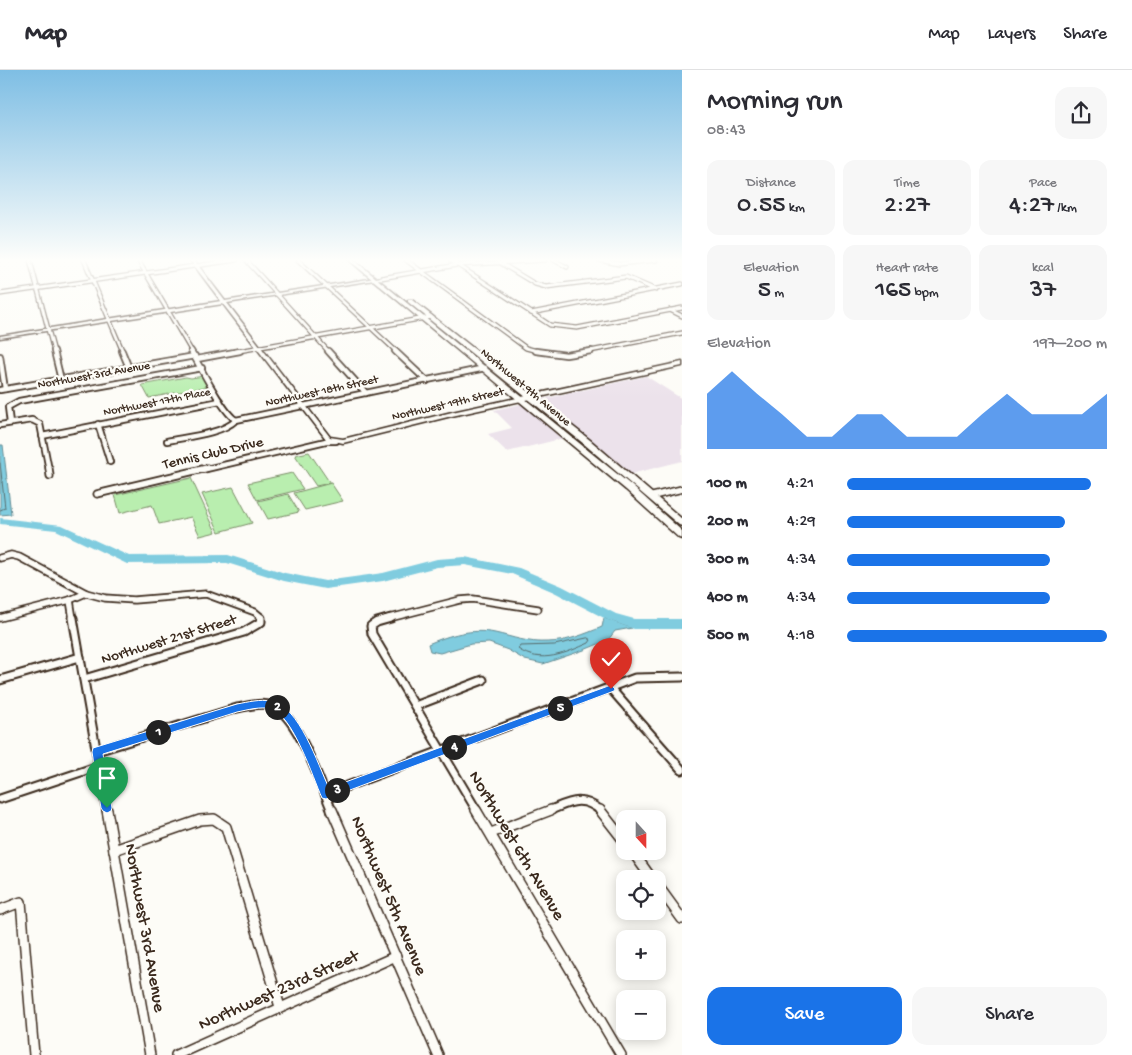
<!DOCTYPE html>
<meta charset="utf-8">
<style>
body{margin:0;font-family:"Gochi Hand",sans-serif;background:#f7f7f7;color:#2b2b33;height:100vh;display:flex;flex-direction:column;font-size:19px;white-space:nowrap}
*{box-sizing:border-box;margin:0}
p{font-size:16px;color:#7c7c81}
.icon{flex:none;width:28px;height:28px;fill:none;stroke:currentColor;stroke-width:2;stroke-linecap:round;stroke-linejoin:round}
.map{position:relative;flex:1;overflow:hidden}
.panel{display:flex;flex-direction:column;background:#fff;width:450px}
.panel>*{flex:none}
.needle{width:32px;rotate:159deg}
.buttons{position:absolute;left:616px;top:740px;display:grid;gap:10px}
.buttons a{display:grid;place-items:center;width:50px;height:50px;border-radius:10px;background:#fff;box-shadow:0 2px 12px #0003;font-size:25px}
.pin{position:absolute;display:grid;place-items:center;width:42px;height:42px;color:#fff;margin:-51px -21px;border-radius:50% 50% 50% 0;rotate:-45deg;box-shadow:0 0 5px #0007}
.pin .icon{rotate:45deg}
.km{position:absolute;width:25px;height:25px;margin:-12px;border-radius:50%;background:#222;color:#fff;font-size:14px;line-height:25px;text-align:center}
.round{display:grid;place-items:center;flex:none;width:52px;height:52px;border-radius:15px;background:#f7f7f7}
.overview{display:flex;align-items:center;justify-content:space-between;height:85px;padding:0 25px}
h1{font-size:28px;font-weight:600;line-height:38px}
.figures{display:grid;grid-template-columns:repeat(3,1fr);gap:8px;height:85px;padding:5px 25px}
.figures div{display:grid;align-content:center;border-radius:12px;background:#f7f7f7;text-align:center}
.figures b{font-size:25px;font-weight:600}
.figures small{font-size:14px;font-weight:400}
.figures p{font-size:14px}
.chart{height:140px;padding:10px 25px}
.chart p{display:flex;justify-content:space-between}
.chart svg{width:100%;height:90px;margin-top:5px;fill:#1a73e8;opacity:.7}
.cta{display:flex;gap:10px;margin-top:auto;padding:10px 25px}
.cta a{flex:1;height:58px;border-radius:15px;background:#1a73e8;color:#fff;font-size:20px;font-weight:600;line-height:58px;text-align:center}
.cta a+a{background:#f7f7f7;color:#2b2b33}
ul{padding:0 25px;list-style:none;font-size:16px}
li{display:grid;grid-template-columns:80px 60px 1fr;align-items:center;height:38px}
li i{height:12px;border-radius:6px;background:#1a73e8}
header{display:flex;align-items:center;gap:30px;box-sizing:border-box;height:70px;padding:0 25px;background:#fff;border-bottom:1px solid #e1e1e2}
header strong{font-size:24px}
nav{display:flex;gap:28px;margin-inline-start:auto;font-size:18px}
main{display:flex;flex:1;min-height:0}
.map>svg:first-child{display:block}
.built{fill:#ece2eb}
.green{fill:#b9eeaf;stroke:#7a8c66}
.water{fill:#80ccdf;stroke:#648b92}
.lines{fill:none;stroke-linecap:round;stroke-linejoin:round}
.shore{stroke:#576b6b;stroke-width:1}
.river{fill:#80ccdf;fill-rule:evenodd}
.minor-far4-casing{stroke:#3b2a1e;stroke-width:5.5}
.minor-far3-casing{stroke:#3b2a1e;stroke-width:8}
.minor-far2-casing{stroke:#3b2a1e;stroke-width:9}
.minor-far1-casing{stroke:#3b2a1e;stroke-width:11}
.minor-casing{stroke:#3b2a1e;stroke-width:12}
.tertiary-casing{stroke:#3b2a1e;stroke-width:3}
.secondary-casing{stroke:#3b2a1e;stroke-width:3}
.minor-far4{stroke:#fdfcf7;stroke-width:3}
.minor-far3{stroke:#fdfcf7;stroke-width:4.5}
.minor-far2{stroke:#fdfcf7;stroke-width:5.5}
.minor-far1{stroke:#fdfcf7;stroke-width:7}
.minor{stroke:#fdfcf7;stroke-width:9}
.tertiary{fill:#fdfcf7;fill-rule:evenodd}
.secondary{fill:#fdfcf7;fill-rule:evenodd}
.route{fill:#1a73e8;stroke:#fff}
.labels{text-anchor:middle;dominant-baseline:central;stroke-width:4.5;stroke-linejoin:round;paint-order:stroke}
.far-street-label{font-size:12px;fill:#3b2a1e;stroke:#fdfcf7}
.street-label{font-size:15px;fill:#3b2a1e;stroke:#fdfcf7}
.near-street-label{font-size:18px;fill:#3b2a1e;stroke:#fdfcf7}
</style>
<header>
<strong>Map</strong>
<nav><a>Map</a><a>Layers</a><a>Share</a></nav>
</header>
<main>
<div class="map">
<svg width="682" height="985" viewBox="0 0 682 985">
<rect width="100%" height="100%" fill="#fdfcf7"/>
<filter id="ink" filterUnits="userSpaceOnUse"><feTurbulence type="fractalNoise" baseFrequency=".02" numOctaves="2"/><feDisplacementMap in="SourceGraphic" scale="10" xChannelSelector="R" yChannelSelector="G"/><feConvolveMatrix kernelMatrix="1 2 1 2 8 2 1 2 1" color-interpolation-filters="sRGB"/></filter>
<g filter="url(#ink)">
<path class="built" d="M646,306L682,329V391L631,404L581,364L507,382L488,364L512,358L494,340Z"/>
<g class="green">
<path d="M204,306L210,316L149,328L142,315L186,307L191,308Z"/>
<path d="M309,382L330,413L316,416L295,385Z"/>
<path d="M292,403L303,419L257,430L248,413Z"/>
<path d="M191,408L216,462L200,466L191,447L159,454L152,435L120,443L115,425Z"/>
<path d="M331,413L343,431L305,440L294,423Z"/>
<path d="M233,417L252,453L219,462L202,424Z"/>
<path d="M288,424L299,442L268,449L258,431Z"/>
</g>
<g class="water">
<path d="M0,375H3L11,444L0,445Z"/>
<path d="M604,548L632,558L615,561L608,570L584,580L543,594L525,590L508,580L489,573L471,574L440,583L430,581L428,574C449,565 472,558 495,563C513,567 528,573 547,572C566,572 585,564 602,557Z"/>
</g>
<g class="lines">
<g class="shore">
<path d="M0,393L5,438L0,440"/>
<path d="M588,568L591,570L589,573C566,583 541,595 518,579L520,576L554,575Z"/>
</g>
<path class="river" d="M0,448L62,455L129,486L228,485L285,503L325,511L383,503L437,489L465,487L519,498L562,516L616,544L634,549H682V559H634L608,550L554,522L512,504L465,495L437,497L383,511L325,519L284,511L227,493L127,494L56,460L0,454Z"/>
<g class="minor-far4-casing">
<g id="minor-far4">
<path d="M30,190L54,282"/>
<path d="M84,190L123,282"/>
<path d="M138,190L192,282"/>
<path d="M246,190L329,282"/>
<path d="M298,190L397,282"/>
<path d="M406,190L526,278L541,282"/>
<path d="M450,190L550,255L577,258L682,238"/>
<path d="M554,190L567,197"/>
<path d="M599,190L619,194L656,190"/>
<path d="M502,194L535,214L546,217L626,207L656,220"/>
<path d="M381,208L457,195L545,190"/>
<path d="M0,224L236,190"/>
<path d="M670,240L682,246"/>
<path d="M531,243L682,214"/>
<path d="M233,282L431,247"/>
<path d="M585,282L682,263"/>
</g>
</g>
<g class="minor-far3-casing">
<g id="minor-far3">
<path d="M54,281L61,310"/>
<path d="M122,281L129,298"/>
<path d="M191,281C200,296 223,343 236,350"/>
<path d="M328,281L366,323"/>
<path d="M395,281L427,311"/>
<path d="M536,281L566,285L591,281"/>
<path d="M0,286L5,319"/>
<path d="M197,289L240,281"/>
<path d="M0,320L195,286"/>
<path d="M10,353L8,337L19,331L202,298"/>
<path d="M98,354L110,392"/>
<path d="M0,355L32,350L40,354L49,400"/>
<path d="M42,366L220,331"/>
<path d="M167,371C186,367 222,364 236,350L485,298"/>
<path d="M202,400L326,371H336"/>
</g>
</g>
<g class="minor-far2-casing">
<g id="minor-far2">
<path d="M49,398L50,406"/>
<path d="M97,424L207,398"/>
<path d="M653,426L682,419"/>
<path d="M0,488L11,485L19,487L86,523"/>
<path d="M70,530L73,549"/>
<path d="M0,548L70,530L86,523L105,528L134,530L206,524L255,542L261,547V549"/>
<path d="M386,549L460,530L473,529L538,539"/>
</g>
</g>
<g class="minor-far1-casing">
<g id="minor-far1">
<path d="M73,548L107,741"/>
<path d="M391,548L377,552L371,556L372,564L477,741"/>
<path d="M84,609L244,562L261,552V548"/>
<path d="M0,610L80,587"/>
<path d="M611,619L682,700"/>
<path d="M415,636L483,610"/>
<path d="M97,681L237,638C248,636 261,632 272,636C298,644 321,716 332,741"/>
<path d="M326,724L635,608L682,607"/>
<path d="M0,729L99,696"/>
<path d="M548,741C569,733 581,724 601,741"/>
</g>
</g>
<g class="minor-casing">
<g id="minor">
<path d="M107,740L150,985"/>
<path d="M332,740L438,985"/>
<path d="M476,740L621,985"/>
<path d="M600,740L625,772"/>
<path d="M491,763L551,740"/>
<path d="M114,780L200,750L214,749L226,757L280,937"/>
<path d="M632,781L652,809"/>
<path d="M658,816L682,849"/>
<path d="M0,840L21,832L34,985"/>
<path d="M176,985L396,886"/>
</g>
</g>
<g class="tertiary-casing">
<path id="tertiary" d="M190,190H194L225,231L382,207L383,208L381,209L227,233L330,367L343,369L452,342L682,292V296L452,346L343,373L326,369L223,234L0,268V266L221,231Z"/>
</g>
<g class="secondary-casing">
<g id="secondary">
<path d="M349,190H354L632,416L682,461V469L679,468L626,420Z"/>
<path d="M408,230H412L590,370L682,449V456L679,455L584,374L408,232Z"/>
</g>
</g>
<use href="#minor-far4" class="minor-far4"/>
<use href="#minor-far3" class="minor-far3"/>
<use href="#minor-far2" class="minor-far2"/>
<use href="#minor-far1" class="minor-far1"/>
<use href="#minor" class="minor"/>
<use href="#tertiary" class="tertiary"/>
<use href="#secondary" class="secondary"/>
</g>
</g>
<linearGradient id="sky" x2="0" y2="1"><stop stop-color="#7ebee4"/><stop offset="0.58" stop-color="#fefefb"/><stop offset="1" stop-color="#fefefb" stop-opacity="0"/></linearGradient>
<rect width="682" height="328" fill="url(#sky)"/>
<path class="route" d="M611,615L615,619L614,621L326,729L322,728C313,708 293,645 271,639C261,636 247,640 237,642L103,684L112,738L111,741L107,743L103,741L101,738L92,682L93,678L237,634C248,632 260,629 271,631C299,635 318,695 329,718Z"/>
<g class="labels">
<g class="far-street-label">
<text transform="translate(94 306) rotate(-10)">Northwest 3rd Avenue</text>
<text transform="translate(525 318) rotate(40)">Northwest 9th Avenue</text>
<text transform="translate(322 322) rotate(-12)">Northwest 18th Street</text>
<text transform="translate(157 333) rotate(-11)">Northwest 17th Place</text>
<text transform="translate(448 335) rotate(-13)">Northwest 19th Street</text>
</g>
<g class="street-label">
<text transform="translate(213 384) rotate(-13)">Tennis Club Drive</text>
<text transform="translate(169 570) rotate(-17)">Northwest 21st Street</text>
</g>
<g class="near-street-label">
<text transform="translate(516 776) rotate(59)">Northwest 6th Avenue</text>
<text transform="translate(388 826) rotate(67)">Northwest 5th Avenue</text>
<text transform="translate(144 858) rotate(80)">Northwest 3rd Avenue</text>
<text transform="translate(279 921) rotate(-24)">Northwest 23rd Street</text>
</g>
</g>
</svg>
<div class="buttons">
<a><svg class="needle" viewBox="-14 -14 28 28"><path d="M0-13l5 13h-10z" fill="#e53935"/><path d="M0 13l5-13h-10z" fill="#7c7c81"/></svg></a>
<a><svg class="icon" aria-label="locate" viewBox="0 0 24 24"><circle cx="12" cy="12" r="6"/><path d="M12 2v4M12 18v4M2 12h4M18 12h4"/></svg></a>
<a>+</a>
<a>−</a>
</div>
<div class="pin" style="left:107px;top:738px;background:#1e9e55"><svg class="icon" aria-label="arrive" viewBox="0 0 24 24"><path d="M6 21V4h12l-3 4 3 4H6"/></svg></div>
<div class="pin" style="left:611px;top:619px;background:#d93025"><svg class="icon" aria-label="check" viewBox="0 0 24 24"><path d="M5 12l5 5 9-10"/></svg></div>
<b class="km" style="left:158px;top:662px">1</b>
<b class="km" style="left:277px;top:637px">2</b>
<b class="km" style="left:337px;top:720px">3</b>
<b class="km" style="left:454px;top:677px">4</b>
<b class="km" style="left:560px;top:638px">5</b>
</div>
<section class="panel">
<div class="overview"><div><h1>Morning run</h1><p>08:43</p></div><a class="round"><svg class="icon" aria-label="share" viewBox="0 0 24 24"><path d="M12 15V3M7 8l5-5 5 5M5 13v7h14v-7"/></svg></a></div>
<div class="figures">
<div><p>Distance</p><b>0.55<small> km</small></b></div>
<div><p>Time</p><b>2:27</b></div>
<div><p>Pace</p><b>4:27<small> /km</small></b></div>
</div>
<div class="figures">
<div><p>Elevation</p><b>5<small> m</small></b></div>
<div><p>Heart rate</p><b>165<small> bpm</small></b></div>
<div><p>kcal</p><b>37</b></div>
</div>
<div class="chart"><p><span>Elevation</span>197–200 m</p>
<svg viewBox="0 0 160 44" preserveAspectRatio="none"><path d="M0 44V17L10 6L20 17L30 27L40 38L50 38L60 27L70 27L80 38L90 38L100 38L110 27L120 17L130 27L140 27L150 27L160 17V44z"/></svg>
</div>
<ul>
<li><b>100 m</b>4:21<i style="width:94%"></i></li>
<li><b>200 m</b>4:29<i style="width:84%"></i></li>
<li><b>300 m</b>4:34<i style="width:78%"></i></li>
<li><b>400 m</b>4:34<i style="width:78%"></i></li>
<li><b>500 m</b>4:18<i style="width:100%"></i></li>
</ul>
<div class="cta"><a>Save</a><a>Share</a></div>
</section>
</main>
